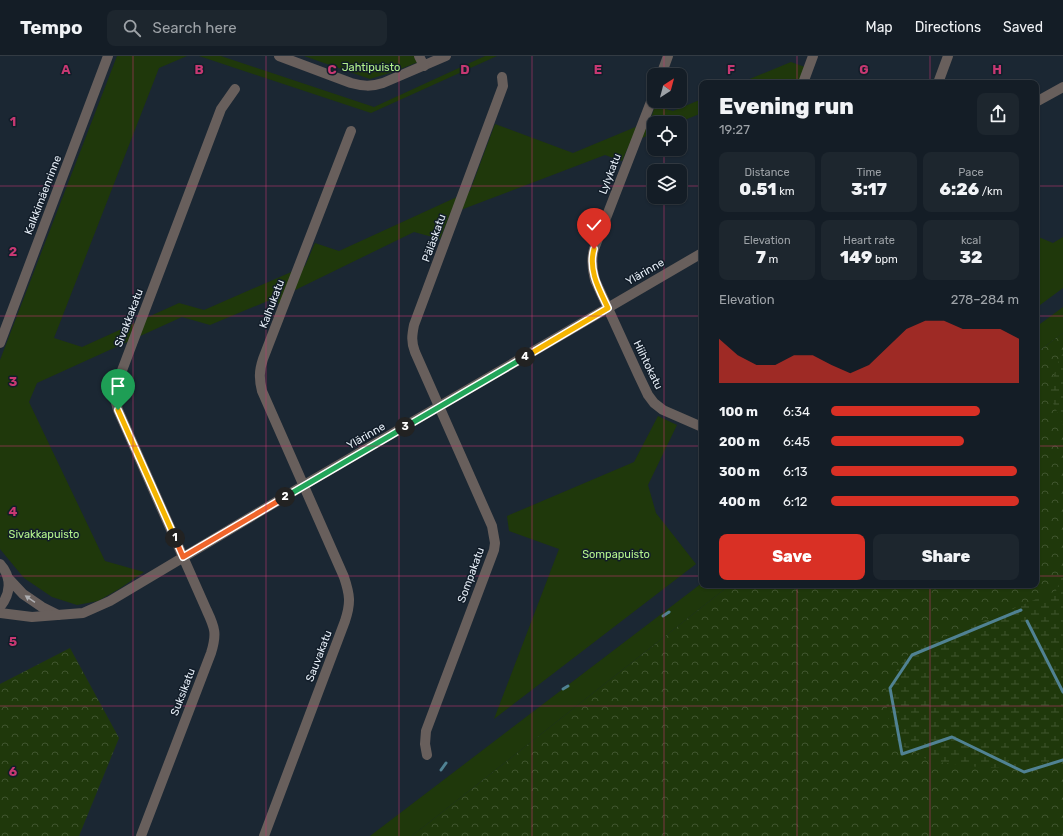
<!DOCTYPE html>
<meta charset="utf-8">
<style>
body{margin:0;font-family:Rubik,sans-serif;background:#1d262e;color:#f1f3f6;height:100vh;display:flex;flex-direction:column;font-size:15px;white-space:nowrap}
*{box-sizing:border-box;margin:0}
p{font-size:13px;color:#9da2a7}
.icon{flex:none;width:22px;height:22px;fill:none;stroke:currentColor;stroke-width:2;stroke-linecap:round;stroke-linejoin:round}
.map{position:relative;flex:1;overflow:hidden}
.side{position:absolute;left:699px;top:24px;width:340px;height:508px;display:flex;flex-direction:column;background:#141d26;border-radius:8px;box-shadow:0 1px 3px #0004,0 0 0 1px #333b43}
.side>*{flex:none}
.needle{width:26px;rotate:36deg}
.tools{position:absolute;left:647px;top:12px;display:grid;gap:8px}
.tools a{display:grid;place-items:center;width:40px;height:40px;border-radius:8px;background:#141d26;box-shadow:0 1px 3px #0004,0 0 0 1px #333b43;font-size:20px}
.pin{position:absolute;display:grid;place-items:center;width:34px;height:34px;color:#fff;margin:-41px -17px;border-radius:50% 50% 50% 0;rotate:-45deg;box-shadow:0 0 4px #0007}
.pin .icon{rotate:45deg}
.km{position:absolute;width:20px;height:20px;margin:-10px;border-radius:50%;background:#222;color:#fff;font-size:11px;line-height:20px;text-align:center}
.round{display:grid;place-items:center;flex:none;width:42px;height:42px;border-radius:8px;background:#1d262e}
.headline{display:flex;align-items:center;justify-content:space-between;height:68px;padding:0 20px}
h1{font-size:22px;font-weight:800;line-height:30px}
.metrics{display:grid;grid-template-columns:repeat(3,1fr);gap:6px;height:68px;padding:4px 20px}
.metrics div{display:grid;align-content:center;border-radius:8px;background:#1d262e;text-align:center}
.metrics b{font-size:17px;font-weight:800}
.metrics small{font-size:11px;font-weight:400}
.metrics p{font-size:11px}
.chart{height:112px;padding:8px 20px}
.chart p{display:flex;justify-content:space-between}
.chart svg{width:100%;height:72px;margin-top:4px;fill:#d93025;opacity:.7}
.button{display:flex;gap:8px;margin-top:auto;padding:8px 20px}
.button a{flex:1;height:46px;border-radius:8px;background:#d93025;color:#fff;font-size:16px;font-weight:800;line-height:46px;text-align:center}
.button a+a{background:#1d262e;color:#f1f3f6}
ul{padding:0 20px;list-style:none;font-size:13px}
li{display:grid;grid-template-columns:64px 48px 1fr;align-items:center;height:30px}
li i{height:10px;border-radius:5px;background:#d93025}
header{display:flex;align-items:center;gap:24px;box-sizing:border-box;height:56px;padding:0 20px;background:#141d26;border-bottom:1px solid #333b43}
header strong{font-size:19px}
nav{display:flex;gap:22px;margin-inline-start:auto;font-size:14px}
.search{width:280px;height:36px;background:#1d262e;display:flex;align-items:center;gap:10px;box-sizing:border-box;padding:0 14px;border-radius:8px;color:#9da2a7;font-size:15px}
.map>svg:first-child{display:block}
.green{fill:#1f380b}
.forest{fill:url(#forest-crowns)}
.wetland{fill:url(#wetland-marsh)}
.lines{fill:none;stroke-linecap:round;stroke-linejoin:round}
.stream{stroke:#508293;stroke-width:3}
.minor{stroke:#685f5c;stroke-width:10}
.oneway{fill:#adaeb1}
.split-1-casing{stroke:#fff;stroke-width:8}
.split-2-casing{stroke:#fff;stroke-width:8}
.split-3-casing{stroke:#fff;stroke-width:8}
.split-4-casing{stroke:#fff;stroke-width:8}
.split-5-casing{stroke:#fff;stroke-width:8}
.split-1{stroke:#f5b400;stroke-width:5}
.split-2{stroke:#f0652b;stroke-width:5}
.split-3{stroke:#22a559;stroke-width:5}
.split-4{stroke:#22a559;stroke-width:5}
.split-5{stroke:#f5b400;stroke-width:5}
.grid{fill:none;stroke:#c73872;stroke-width:1;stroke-opacity:0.55}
.labels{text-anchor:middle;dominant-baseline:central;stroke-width:3;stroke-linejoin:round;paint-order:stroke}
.park-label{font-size:11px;fill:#b4f48c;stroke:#121d29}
.street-label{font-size:11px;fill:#e6eef7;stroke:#121d29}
.grid-label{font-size:13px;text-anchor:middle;font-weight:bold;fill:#c73872;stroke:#121d29;stroke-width:3;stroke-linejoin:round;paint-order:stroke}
</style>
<header>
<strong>Tempo</strong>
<div class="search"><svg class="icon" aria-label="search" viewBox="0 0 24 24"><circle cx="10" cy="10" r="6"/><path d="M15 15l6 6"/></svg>Search here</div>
<nav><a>Map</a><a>Directions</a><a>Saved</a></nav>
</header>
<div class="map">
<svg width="1063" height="780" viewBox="0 0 1063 780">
<defs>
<pattern id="forest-crowns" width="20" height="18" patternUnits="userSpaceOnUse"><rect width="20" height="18" fill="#1f380b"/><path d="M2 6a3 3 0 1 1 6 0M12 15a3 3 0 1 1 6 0" fill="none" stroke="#40552f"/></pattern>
<pattern id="wetland-marsh" width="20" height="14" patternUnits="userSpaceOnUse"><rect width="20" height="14" fill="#1f380b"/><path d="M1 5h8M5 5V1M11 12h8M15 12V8" fill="none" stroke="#40552f"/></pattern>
</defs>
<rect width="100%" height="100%" fill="#1b2733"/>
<g class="green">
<path d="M117,0H187L159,12L54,282L82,291L179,247L204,254L305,210L315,187L339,195L470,135L495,68L573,97L650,65L655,50L673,55L702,43V57L677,67H654V77L630,87L622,105L605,99L450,158L440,183L414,176L283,240L279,248L270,244L210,269L182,261L37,327L29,346L105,505L144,516L119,533L98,545L77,549L52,541L24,522L0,493V304Z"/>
<path d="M199,0H221L374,51L485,0H497L371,57Z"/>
<path d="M304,0H415L418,6L393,16L370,23Z"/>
<path d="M791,6L805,11L798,27H740Z"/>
<path d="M1036,180L1053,187L1063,181V232L1036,252Z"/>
<path d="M1063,251V277L1036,297V271Z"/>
<path d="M658,360L677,369L648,429L656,457L696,508L494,663L559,493L509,475L507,460L634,406Z"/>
<path d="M702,527V529H730L412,780H370Z"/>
</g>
<g class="forest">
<path d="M1063,277V780H412L730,529H1036V297Z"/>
<path d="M70,592L119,682L79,780H0V628Z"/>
</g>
<g class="wetland">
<path d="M1063,297V369L1048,336L1059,304Z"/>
<path d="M1063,518V704L1025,710L986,712L930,705L899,688L887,659L886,628L911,595L1056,535Z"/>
</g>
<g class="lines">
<g class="stream">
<path d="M1021,554L912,599L890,632L902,698L952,681L1024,716L1063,704"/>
<path d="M663,560L669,556"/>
<path d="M1027,565L1063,636"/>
<path d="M563,633L568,630"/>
<path d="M441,714L446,707"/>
</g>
<g class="minor">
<path d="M279,0L351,27C362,30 371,31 383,27L446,0"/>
<path d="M419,0L424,10"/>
<path d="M661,19L668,0"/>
<path d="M803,27L813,0"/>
<path d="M938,27L948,0"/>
<path d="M654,38L594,193C591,204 592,213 595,224L638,318L648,339L654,347L663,354L702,371"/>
<path d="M1036,46L1063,31"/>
<path d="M0,287L108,0"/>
<path d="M0,508C12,521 11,538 0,551"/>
<path d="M8,522L23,538L42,551L58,559"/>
<path d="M0,557L32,561L83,557L110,545L311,425L702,197"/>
<path d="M427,699L425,688L426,675L494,494L495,487L492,470L415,296C411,286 412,279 414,269L503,30L502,21"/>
<path d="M141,780L211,597C217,578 215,572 207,555L118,354L115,343V333L221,53L235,33"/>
<path d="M264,780L345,565C351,547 350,539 344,521L262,335C259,323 259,315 263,303L351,75"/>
</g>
</g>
<defs><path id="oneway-solid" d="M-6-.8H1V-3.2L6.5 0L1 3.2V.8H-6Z"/></defs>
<use class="oneway" href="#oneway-solid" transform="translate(30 543) rotate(-146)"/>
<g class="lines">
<g class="split-1-casing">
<path id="split-1" d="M118,354L175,482"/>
</g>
<g class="split-2-casing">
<path id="split-2" d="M175,482L183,501L285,441"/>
</g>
<g class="split-3-casing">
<path id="split-3" d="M285,441L405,371"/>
</g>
<g class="split-4-casing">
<path id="split-4" d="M405,371L525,301"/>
</g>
<g class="split-5-casing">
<path id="split-5" d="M525,301L608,252C599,233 588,214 594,193"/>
</g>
<use href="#split-1" class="split-1"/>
<use href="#split-2" class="split-2"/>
<use href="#split-3" class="split-3"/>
<use href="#split-4" class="split-4"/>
<use href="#split-5" class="split-5"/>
</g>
<path class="grid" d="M133,0V780M266,0V780M399,0V780M532,0V780M664,0V19M797,0V27M930,0V27M664,45V67M664,93V115M0,130H654M680,130H702M1036,130H1063M664,141V780M0,260H702M1036,260H1063M0,390H702M1036,390H1063M0,520H702M1036,520H1063M797,529V780M930,529V780M0,650H1063"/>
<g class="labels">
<g class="park-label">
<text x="371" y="11">Jahtipuisto</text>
<text x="44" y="478">Sivakkapuisto</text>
<text x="616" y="498">Sompapuisto</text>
</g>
<g class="street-label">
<text transform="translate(610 118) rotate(-69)">Lylykatu</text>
<text transform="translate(43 139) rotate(-69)">Kalkkimäenrinne</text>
<text transform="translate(434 182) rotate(-70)">Päläskatu</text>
<text transform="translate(645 216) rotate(-30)">Ylärinne</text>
<text transform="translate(272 248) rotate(-69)">Kalhukatu</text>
<text transform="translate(129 262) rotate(-69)">Sivakkakatu</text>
<text transform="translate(648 309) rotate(64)">Hiihtokatu</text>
<text transform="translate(366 380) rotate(-30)">Ylärinne</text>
<text transform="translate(471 519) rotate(-70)">Sompakatu</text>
<text transform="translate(319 600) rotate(-69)">Sauvakatu</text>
<text transform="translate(183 636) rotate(-69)">Suksikatu</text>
</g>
</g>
<g class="grid-label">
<text x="66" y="18">A</text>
<text x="199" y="18">B</text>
<text x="332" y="18">C</text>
<text x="465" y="18">D</text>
<text x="598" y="18">E</text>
<text x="731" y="18">F</text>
<text x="864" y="18">G</text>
<text x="997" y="18">H</text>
<text x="13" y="70">1</text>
<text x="13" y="200">2</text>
<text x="13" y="330">3</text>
<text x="13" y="460">4</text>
<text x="13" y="590">5</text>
<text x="13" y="720">6</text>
</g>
</svg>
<div class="tools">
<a><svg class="needle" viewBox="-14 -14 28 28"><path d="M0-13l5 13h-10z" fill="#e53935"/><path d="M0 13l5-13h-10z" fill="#9da2a7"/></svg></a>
<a><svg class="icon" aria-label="locate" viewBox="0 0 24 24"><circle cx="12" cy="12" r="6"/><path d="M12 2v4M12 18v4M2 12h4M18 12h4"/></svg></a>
<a><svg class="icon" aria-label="layers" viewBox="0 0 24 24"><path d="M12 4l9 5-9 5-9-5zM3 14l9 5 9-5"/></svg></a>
</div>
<div class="pin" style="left:118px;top:354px;background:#1e9e55"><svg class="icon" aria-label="arrive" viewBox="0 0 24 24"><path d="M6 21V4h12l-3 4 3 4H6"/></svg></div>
<div class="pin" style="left:594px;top:193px;background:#d93025"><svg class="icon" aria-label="check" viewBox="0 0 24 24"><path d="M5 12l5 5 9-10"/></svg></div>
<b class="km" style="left:175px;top:482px">1</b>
<b class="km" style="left:285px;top:441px">2</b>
<b class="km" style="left:405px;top:371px">3</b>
<b class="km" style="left:525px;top:301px">4</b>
<section class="side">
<div class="headline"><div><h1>Evening run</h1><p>19:27</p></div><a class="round"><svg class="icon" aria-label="share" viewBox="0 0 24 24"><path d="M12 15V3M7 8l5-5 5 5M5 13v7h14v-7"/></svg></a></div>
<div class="metrics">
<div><p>Distance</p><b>0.51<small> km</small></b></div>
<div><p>Time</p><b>3:17</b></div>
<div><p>Pace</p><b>6:26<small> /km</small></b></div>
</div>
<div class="metrics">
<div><p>Elevation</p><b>7<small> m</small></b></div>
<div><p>Heart rate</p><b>149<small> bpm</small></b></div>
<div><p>kcal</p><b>32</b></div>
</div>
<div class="chart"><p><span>Elevation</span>278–284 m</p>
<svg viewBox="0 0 160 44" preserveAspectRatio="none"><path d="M0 44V17L10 27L20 33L30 33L40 27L50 27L60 33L70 38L80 33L90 22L100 11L110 6L120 6L130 11L140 11L150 11L160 17V44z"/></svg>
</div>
<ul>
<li><b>100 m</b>6:34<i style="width:79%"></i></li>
<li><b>200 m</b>6:45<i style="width:71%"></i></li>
<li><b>300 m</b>6:13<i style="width:99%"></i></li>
<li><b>400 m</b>6:12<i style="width:100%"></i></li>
</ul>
<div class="button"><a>Save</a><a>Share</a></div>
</section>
</div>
